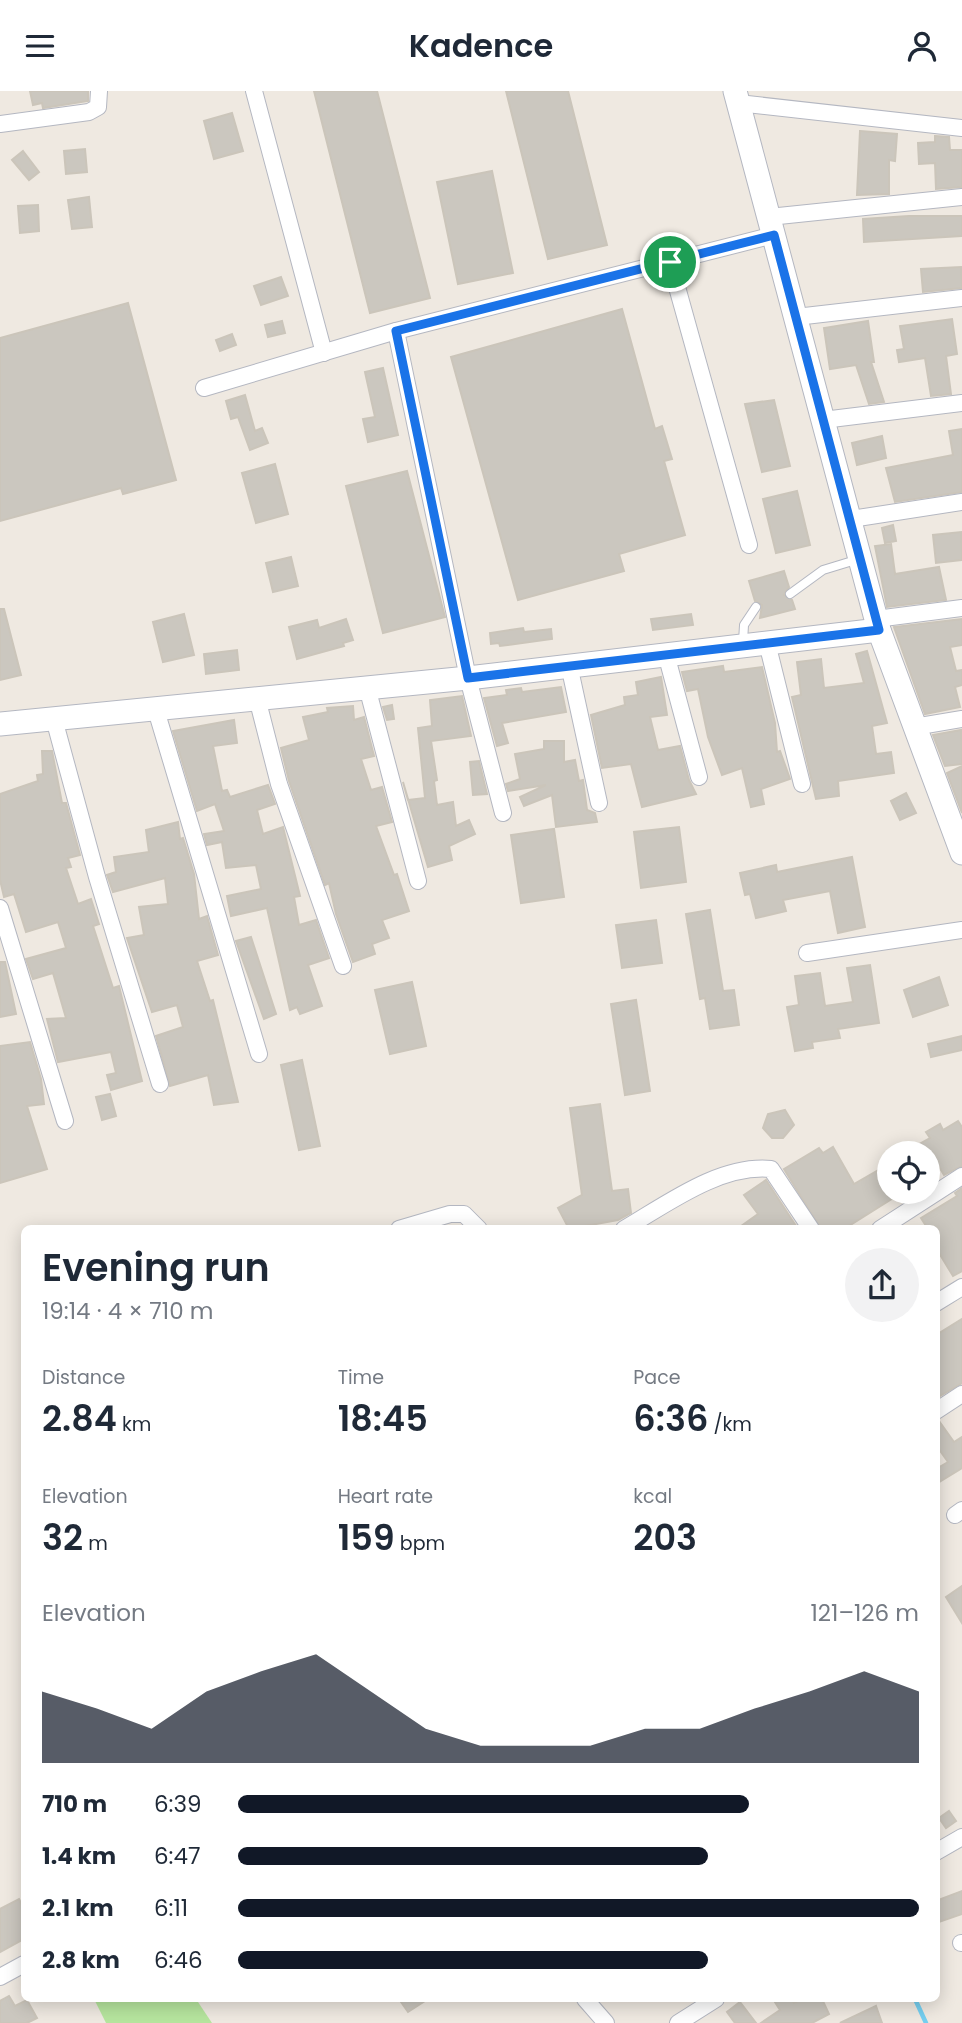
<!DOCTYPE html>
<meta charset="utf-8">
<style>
body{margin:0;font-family:Poppins,sans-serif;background:#f2f2f3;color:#1f2937;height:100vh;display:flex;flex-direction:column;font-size:26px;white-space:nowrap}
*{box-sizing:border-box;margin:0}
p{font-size:23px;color:#747a83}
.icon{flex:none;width:38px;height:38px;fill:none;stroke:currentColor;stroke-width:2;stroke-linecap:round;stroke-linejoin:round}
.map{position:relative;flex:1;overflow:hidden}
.details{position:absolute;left:21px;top:1134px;width:919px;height:777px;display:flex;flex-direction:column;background:#fff;border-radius:10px;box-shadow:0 4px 18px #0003}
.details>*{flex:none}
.tools{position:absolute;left:877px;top:1050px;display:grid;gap:14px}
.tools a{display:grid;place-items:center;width:63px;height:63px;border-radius:50%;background:#fff;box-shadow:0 4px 18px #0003;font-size:35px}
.pin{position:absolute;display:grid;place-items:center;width:60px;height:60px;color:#fff;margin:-30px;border:4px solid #fff;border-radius:50%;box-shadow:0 2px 7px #0007}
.round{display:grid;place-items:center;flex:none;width:74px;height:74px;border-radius:37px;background:#f2f2f3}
.summary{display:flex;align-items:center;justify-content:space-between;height:119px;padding:0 21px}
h1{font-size:38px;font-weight:600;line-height:52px}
.stats{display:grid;grid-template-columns:repeat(3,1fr);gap:10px;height:119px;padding:7px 21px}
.stats div{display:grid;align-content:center}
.stats b{font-size:35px;font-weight:600}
.stats small{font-size:19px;font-weight:400}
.stats p{font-size:19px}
.chart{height:196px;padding:14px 21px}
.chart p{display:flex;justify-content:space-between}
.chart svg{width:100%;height:126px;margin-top:7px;fill:#111827;opacity:.7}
ul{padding:0 21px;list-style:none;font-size:23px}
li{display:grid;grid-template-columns:112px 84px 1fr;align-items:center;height:52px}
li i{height:18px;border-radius:9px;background:#111827}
header{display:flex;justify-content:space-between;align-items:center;height:91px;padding:0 21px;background:#fff;font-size:32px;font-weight:600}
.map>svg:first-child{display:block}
.green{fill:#b6e59e}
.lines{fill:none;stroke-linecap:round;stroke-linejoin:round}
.stream{stroke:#75cff0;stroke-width:4.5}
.building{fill:#cbc7bf;stroke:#cbc5ba;stroke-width:2}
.lane-casing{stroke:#b4b7c1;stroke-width:10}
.street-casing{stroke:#b4b7c1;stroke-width:18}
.secondary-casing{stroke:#b4b7c1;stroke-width:25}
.lane{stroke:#fff;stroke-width:8}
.street{stroke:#fff;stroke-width:16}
.secondary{stroke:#fff;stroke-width:23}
.route-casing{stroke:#fff;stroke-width:14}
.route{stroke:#1a73e8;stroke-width:9}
</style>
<header><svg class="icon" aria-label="menu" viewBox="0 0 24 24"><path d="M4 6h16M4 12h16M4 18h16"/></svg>Kadence<svg class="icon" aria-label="person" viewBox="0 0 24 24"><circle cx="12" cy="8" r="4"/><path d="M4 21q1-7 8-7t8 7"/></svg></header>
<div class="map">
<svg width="962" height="1932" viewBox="0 0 962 1932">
<rect width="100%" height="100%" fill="#efe9e1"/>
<path class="green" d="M94,1908H196L212,1932H106Z"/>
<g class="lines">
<path class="stream" d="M915,1908L926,1932"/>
</g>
<g class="building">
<path d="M30,0H88V10L43,17L42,12L33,14Z"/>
<path d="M314,0H377L430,207L370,222Z"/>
<path d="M506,0H568L607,154L548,168Z"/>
<path d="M232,22L243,60L214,68L204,30Z"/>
<path d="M860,40L897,43L895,70L889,69V103L857,104Z"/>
<path d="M935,45L949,46L950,59H962V96L936,98L935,72L919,73L918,52L935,51Z"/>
<path d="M85,58L87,81L66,83L64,60Z"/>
<path d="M23,60L39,81L29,89L12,69Z"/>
<path d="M492,80L513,182L458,193L437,91Z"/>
<path d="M89,106L92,136L72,138L68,109Z"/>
<path d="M38,114L39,140L20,142L18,115Z"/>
<path d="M909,125H962V145L864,151L863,128Z"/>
<path d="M961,176L962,197L923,201L921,178Z"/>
<path d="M281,186L288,205L261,214L254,195Z"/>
<path d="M128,212L176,389L123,403L121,397L0,430V247Z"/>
<path d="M622,218L655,338L662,335L672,368L664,370L685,444L619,463L624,480L518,509L451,266Z"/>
<path d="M952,228L957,263L946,265L951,303L931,305L925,267L899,271L897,259L904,258L900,235Z"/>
<path d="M282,230L285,242L268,246L265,234Z"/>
<path d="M868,230L874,271H871L884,311L869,313L856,274L830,278L824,237Z"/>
<path d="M232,243L236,254L220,260L216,249Z"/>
<path d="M383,277L398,344L368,351L363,328L375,326L365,281Z"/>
<path d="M245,304L255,340L262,337L268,352L250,359L238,326L231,328L226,310Z"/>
<path d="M774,309L790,375L762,381L745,313Z"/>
<path d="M962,338V401L895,411L886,377L953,364L949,340Z"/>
<path d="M882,345L886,367L857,374L852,352Z"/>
<path d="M275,373L288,423L256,432L242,382Z"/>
<path d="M407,380L445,526L383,542L346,395Z"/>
<path d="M797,400L810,454L776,462L763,408Z"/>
<path d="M893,434L896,450L885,452L882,437Z"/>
<path d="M961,441L962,469L936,472L933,444Z"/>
<path d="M891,453L895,483L939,476L946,509L887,516L875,455Z"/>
<path d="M291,466L298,495L273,501L266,472Z"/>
<path d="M784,480L789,496L784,504L792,509L795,518L760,527L762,514L755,510L749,490Z"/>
<path d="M0,518H4L21,584L0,589Z"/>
<path d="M184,523L194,564L163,571L153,531Z"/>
<path d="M691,523L693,534L653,539L651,528Z"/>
<path d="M346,528L353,549L343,552L344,555L297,568L289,536L317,529L319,537Z"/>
<path d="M962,528V554L950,556L956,580L962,579V594L955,596L960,616L925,623L894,536Z"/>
<path d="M523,537L524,541L551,538L552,548L500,555L499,552L491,553L490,542Z"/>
<path d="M237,559L239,579L206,583L204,563Z"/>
<path d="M867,560L887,632L872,635L876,663L891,661L894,682L838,690L839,705L816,708L792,606L801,604L797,571L821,568L824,597L864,592L856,563Z"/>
<path d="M723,575L724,581L762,576L775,632L777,661L780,660L790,688L761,698L764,713L751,716L742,677L722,684L708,646L698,598L687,600L682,581Z"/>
<path d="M661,586L667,624L650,626L658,659L680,655L689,689L696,703L642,716L631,673L602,677L591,624L625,614L624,606L638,604L636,591Z"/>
<path d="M561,596L566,621L502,632L508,652L497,655L484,607L507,604L506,599L521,597L522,601Z"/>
<path d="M462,605L471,645L431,650L437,689L434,690L437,714L453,711L456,735L469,729L475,743L449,755L452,769L428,776L403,691L408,709L425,707L418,637L432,635L430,609Z"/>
<path d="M392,614L394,628L387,629L383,616Z"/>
<path d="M353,615L354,629L364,626L374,665L361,668L371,699L382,696L392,731L376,735L394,784L397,783L409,820L382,829L389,847L372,853L375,863L353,871L336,823L329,792L325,794L289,690L281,657L309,649L303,626L328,621L327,617Z"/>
<path d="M234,629L237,652L213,655L222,700L227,699L230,706L268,694L275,713L257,719L263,743L283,736L300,805L294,806L299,834L316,829L329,867L308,874L322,915L300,923L297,916L290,919L267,817L231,825L227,805L261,798L256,774L226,777L222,751L207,754L204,743L224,740L215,713L197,720L173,640Z"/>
<path d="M961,639L962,673L945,675L933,644Z"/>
<path d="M544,650H564V671L575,669L579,690L583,689L587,719L595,722L597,731L556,736L552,704L524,715L520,706L546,694L508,700L506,693L520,688L515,663L544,658Z"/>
<path d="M42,660H52L62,712H66L80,764L68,767L71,776L66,777L78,813L91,808L99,833L93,835L113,897L119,895L142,990L111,999L107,984L116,982L111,961L58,971L47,928L66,927L53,882L33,888L26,868L66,857L58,831L26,841L14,803L4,806L0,789V703L38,690L37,684L43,683Z"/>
<path d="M479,670L487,703L473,704L470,671Z"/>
<path d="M962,675V722L947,682Z"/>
<path d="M906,702L916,722L900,729L891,710Z"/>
<path d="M178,731L180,748L183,747L194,783L199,828L207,825L218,864L197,870L210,910L213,909L238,1011L214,1014L208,984L170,995L156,945L183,936L177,914L152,921L127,847L144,844L139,816L168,813L165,787L113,801L107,784L116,781L114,766L149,761L146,739Z"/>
<path d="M679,736L686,791L641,797L634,741Z"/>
<path d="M554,738L564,806L521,812L511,744Z"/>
<path d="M852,766L865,836L838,842L830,800L783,809L786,820L756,827L750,803L745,804L740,782L776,774L777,781Z"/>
<path d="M710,819L723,900L734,899L739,934L710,938L705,907L700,908L686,823Z"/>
<path d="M656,829L662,872L622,877L616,834Z"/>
<path d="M251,846L276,923L264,928L236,850Z"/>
<path d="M0,871H5L16,923L0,926Z"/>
<path d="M870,874L879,932L838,938L840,947L812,951L813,957L795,960L787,916L799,914L795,885L820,882L825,915L853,911L847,877Z"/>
<path d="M939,886L948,914L913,926L904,899Z"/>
<path d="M412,891L426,955L390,963L375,899Z"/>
<path d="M636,909L650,1000L625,1004L611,913Z"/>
<path d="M962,945V959L931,966L928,953Z"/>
<path d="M30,951L41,988L44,1013L27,1015L47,1078L0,1092V955Z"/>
<path d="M302,969L320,1055L299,1059L281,974Z"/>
<path d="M110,1003L116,1025L102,1029L96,1006Z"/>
<path d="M600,1013L612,1100L628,1098L631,1122L618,1129L569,1138L558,1117L582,1104L570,1017Z"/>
<path d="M785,1019L794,1034L783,1047H772L763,1037L768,1023Z"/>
<path d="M958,1030L962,1036V1075L944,1084L938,1074L928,1081V1062H903L930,1047L926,1041L940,1033L943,1039Z"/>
<path d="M833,1056L854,1093L889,1073V1101L895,1106L844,1138H821L784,1078L819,1057L823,1062Z"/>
<path d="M766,1089L798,1138H737L758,1123L744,1104Z"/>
<path d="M962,1097V1180L953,1185L936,1157V1138H928L921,1127L957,1105L955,1102Z"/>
<path d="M962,1228V1292L940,1305L936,1300V1244Z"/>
<path d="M936,1330H939L954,1351L962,1346V1377L936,1393V1378L948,1371L936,1354Z"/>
<path d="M962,1495V1532L946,1506Z"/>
<path d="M949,1720L956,1730L946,1737L939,1727Z"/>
<path d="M962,1800V1823L939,1831L936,1810Z"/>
<path d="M19,1808L24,1818V1848L0,1861V1818Z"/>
<path d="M9,1905L15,1915L27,1909L37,1927L27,1932H0V1910Z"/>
<path d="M399,1908H428L408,1921Z"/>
<path d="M773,1908H791L794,1912L802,1908H822L829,1923L812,1932H761L780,1919Z"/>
<path d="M740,1911L756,1932H735L727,1921Z"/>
<path d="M876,1915L882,1932H840Z"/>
</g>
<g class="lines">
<g class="lane-casing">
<g id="lane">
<path d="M790,503L823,479L859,468"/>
<path d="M743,551L744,534L756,516"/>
</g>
</g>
<g class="street-casing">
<g id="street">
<path d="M254,0L324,262"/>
<path d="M738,12L962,37"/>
<path d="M0,33L89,21L98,16L99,0"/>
<path d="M769,126L962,106"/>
<path d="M670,171L749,454"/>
<path d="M796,226L962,207"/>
<path d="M396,240L468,587L503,722"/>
<path d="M204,297L396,240L774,144"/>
<path d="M823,329L962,312"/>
<path d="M851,428L962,411"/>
<path d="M876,528L962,517"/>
<path d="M767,552L802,693"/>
<path d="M666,563L699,686"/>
<path d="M569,574L599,712"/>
<path d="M367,596L418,790"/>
<path d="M257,607L279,693L343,875"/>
<path d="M156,619L259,963"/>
<path d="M54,628L97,786L160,993"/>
<path d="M914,636L962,628"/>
<path d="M0,817L65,1030"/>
<path d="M807,862L962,839"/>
<path d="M399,1138L450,1123H464L479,1138"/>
<path d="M624,1138C667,1113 720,1073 771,1078L811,1138"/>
<path d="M880,1138L962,1085"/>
<path d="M936,1212L962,1196"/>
<path d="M936,1320L962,1303"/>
<path d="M955,1424L962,1419"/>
<path d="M936,1761L962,1746"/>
<path d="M961,1852H962"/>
<path d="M0,1886L24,1873"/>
<path d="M585,1908L606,1932"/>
<path d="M678,1932L716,1908"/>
</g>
</g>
<g class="secondary-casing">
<g id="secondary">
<path d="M735,0L879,539L962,762"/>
<path d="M0,633L468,587L879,539"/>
</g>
</g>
<use href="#lane" class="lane"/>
<use href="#street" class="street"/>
<use href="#secondary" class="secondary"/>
</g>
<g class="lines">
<g class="route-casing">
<path id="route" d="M774,144L879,539L468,587L396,240Z"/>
</g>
<use href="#route" class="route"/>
</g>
</svg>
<div class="tools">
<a><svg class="icon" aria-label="locate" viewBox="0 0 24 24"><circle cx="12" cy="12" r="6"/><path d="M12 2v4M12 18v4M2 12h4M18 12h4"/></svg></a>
</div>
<div class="pin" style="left:670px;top:171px;background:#1e9e55"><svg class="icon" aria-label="arrive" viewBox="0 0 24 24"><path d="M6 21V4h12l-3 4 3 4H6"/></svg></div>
<section class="details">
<div class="summary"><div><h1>Evening run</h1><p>19:14 · 4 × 710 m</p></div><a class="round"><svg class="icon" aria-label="share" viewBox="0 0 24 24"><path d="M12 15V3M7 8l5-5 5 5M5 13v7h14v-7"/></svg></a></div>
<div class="stats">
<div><p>Distance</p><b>2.84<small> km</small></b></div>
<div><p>Time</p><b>18:45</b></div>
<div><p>Pace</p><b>6:36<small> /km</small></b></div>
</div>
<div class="stats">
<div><p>Elevation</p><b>32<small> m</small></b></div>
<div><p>Heart rate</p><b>159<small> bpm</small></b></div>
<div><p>kcal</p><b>203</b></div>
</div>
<div class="chart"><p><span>Elevation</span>121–126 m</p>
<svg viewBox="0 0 160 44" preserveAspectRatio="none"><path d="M0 44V19L10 25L20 32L30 19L40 12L50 6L60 19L70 32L80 38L90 38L100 38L110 32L120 32L130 25L140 19L150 12L160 19V44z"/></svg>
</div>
<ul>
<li><b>710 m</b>6:39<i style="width:75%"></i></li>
<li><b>1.4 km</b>6:47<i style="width:69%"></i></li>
<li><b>2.1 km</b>6:11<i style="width:100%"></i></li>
<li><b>2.8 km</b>6:46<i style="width:69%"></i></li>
</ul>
</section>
</div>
